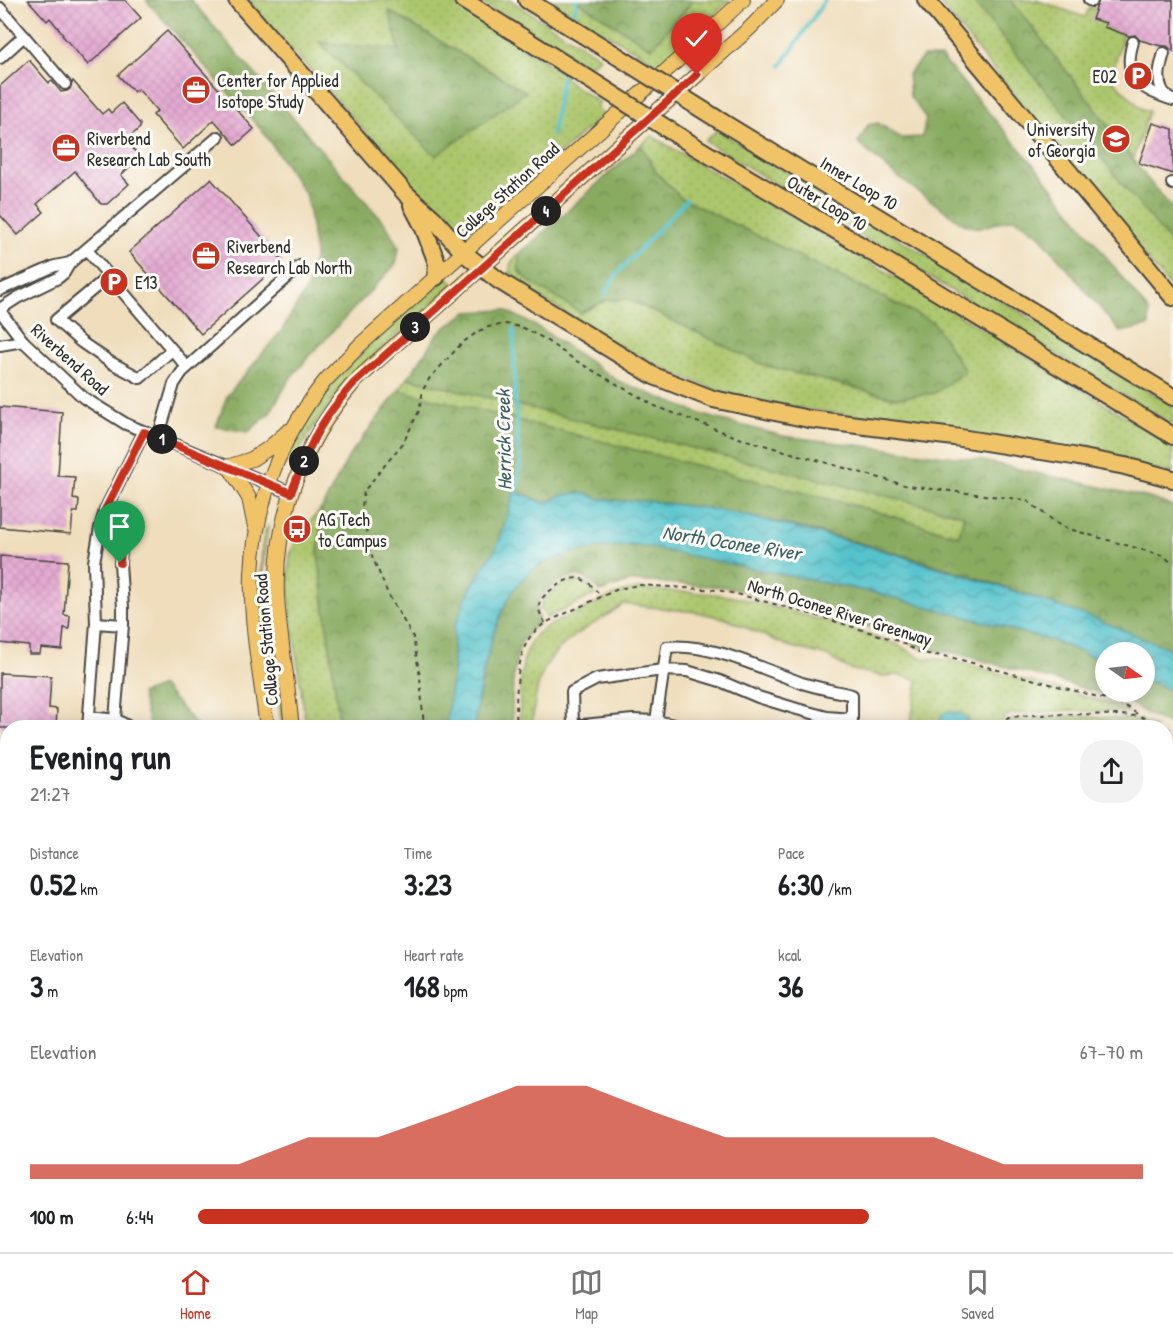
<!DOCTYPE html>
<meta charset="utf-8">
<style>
body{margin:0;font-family:"Patrick Hand",sans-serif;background:#f2f2f2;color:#202124;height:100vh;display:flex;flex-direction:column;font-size:22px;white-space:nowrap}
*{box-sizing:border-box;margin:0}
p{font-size:20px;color:#757577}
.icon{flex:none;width:33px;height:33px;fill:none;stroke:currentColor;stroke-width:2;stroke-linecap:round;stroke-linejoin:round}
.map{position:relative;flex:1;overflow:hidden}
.sheet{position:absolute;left:0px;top:720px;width:1173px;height:532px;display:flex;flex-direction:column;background:#fff;border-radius:24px 24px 0 0;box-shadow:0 3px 15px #0003}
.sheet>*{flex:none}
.needle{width:39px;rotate:104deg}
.tools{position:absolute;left:1095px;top:642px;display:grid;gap:12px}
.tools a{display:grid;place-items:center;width:60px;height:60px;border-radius:50%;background:#fff;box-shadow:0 3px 15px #0003;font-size:30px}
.pin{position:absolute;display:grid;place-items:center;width:51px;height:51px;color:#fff;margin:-62px -26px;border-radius:50% 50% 50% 0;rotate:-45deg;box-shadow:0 0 6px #0007}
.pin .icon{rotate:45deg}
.km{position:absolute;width:30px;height:30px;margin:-15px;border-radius:50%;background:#222;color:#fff;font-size:16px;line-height:30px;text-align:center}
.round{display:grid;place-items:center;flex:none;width:63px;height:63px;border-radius:24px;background:#f2f2f2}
.summary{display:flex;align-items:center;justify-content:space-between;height:102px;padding:0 30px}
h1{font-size:33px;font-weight:700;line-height:45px}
.stats{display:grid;grid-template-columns:repeat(3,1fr);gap:9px;height:102px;padding:6px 30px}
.stats div{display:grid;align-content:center}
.stats b{font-size:30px;font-weight:700}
.stats small{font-size:16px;font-weight:400}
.stats p{font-size:16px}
.chart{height:168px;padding:12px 30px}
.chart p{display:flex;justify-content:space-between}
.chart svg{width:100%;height:108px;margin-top:6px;fill:#c8321e;opacity:.7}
ul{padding:0 30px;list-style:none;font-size:20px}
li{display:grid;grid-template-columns:96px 72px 1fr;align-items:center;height:45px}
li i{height:15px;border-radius:8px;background:#c8321e}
.tabs{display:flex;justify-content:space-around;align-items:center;height:84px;border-top:2px solid #e0e0e0;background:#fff;font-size:16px;color:#757577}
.tabs a{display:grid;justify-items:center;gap:3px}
.tabs .on{color:#c8321e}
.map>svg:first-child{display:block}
.grass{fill:url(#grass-dots);stroke:#6c784c;stroke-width:1.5}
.forest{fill:url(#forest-crowns);stroke:#5a6b46;stroke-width:1.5}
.water{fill:url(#water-waves);stroke:#40777c;stroke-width:1.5}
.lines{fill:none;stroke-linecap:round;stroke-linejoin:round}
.stream{stroke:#55c3cc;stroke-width:4}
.building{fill:url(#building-cross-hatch)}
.minor-casing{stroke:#484641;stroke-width:14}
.major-casing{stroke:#484641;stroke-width:16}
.highway-casing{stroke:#484641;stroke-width:20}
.path{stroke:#484641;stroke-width:2;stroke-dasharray:4.5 4.5;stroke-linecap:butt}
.minor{stroke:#fff;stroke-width:10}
.major{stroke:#f1c369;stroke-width:14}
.highway{stroke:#f1c369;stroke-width:16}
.highway-bridge-casing{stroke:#484641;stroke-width:20;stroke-linecap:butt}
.highway-bridge{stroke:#f1c369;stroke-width:16}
.route-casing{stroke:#fff;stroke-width:12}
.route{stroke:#c8321e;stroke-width:8}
.labels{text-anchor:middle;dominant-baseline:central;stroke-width:6;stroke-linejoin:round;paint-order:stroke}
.poi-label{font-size:18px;fill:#2b2b2b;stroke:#fdfcf7;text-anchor:start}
.street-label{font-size:18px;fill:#2b2b2b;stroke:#fdfcf7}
.water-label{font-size:20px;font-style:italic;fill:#3a6063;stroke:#fdfcf7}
</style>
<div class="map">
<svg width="1173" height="1252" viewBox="0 0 1173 1252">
<defs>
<pattern id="grass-dots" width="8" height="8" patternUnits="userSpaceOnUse" patternTransform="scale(1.5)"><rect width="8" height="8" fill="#acc66c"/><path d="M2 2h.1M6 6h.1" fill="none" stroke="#94aa5e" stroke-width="1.8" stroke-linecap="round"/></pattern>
<pattern id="forest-crowns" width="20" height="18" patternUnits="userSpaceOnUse" patternTransform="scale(1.5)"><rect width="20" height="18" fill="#89ab60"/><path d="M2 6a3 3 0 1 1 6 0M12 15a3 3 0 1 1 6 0" fill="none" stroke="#708b4f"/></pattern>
<pattern id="water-waves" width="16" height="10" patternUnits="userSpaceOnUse" patternTransform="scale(1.5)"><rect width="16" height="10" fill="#55c3cc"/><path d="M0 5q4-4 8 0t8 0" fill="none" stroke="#479fa6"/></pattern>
<pattern id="building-cross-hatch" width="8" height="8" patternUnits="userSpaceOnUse" patternTransform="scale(1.5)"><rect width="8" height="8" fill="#e5abd3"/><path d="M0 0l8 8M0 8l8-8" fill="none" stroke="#c593b5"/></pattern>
</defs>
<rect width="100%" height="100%" fill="#fdfcf7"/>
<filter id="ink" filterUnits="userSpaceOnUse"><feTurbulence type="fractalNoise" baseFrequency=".0167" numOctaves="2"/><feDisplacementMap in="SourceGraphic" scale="12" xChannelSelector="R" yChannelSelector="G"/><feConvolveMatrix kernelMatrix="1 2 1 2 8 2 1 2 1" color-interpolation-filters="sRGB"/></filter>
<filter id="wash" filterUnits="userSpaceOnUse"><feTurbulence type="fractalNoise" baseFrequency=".008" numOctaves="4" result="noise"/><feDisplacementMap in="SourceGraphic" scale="24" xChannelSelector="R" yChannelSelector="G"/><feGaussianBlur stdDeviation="1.35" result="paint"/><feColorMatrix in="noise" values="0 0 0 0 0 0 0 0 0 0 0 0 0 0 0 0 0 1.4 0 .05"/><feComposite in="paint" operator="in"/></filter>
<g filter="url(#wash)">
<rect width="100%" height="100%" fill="#efddbb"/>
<g class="grass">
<path d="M248,0H447L566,74L564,77L574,86L600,103L596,107L603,115L476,228L464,230L456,226L453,228L430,205Z"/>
<path d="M478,0H510L600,57L588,68Z"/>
<path d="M548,0H576L651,48L694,0H730L660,65Z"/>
<path d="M937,0H972L1173,245V291Z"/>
<path d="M1011,0H1036L1085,17L1090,7L1096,9L1093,19L1106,23L1105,27L1123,34L1111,78L1142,109L1149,111L1133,159Z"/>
<path d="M717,130L986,291L1173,406V425L705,141Z"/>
<path d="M652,136C705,169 760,198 814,229C935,300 1054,372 1173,446V473L888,420L811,410L750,399L717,390L680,376L619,346L518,284L509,276L508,274L511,272C508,263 514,259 519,254V271L581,313L606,300L628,299L764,365L895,398L935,393L933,322L680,198L656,172L641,145Z"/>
<path d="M447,277L453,284L371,358L342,387L315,424L298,453L288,464H285V461C294,442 304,423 316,405C351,356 402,317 447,277Z"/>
<path d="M408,378L964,515L959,536L860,507L399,390Z"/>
<path d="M322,508L318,553L340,727H306L291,615L288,577L290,556L298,535Z"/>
<path d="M268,527L264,553L263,571L286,727H282L278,698L265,647L260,594L262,547L264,532Z"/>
<path d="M575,580L588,584L596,594L547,618L541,609L542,602L543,599L564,583Z"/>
<path d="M638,589L715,594L744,599L818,619L874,637L898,645L921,658L950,660L1105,702L1121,707L1128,712L1068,710L1013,714L1007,715L1004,718L1001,727H910L918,680L898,675L882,676L849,669L827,656L788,646L724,618L696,612L623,604C608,617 591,624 576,635C539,661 536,685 532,727L520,728C520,702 517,653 537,634C550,623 567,617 582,610C600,601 618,592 638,589Z"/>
<path d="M1074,716L1140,720L1156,727H1008L1011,720Z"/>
<path d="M526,1245H657L659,1252H533Z"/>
</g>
<g class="forest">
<path d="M146,0H191L386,225L399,248L396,264L344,319L291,377L269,414L248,432L216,427L227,396L282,330L307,288L315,255L307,197L264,133Z"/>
<path d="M576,0H694L651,48Z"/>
<path d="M972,0H1011L1109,126L1145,176L1173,209V246Z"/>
<path d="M389,11L526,92L436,156L319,42L399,50Z"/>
<path d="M923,57H941L1045,178L1149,312V326L1120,332L1039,235L1014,218L980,228L965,225L895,175L858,143L868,125L878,123L901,138L922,137L926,118L910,97L908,74Z"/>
<path d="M641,145L656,172L681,198L933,322L965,371L935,393L895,398L764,365L628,299L606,300L581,313L530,282L519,271V254Z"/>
<path d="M505,310L541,329L618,381L706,416L783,436L979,460L1146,497L1173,506V650C1046,598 914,554 780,523C737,513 693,508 650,501L633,502L596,498L588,494L560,496L547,503C534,499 528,494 514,493L500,539L495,550L476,579L460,611L453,647V671L446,727H340L318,553L322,508L349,456L399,390L860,507L959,536L964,515L408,378L438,333L467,312Z"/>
<path d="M602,546H641L876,593L982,621L1062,644L1105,662L1106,692H1144L1145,679L1173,691V726L1147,714L1126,700L955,653L919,648L906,639L855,622L798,604L754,593L725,587L634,581L625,583L600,592C585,570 567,573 548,589C544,593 538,598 537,604C536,609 538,617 539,623C533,628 527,633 523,640C512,660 511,704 513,727L474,728C481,682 494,593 536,567C556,555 581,550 602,546Z"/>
<path d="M162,686L198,727H150L141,694Z"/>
<path d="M0,821L8,824L7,1018L0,1001Z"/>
<path d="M1166,970L1173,981V1089L1166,1116Z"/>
<path d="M0,1120L7,1132V1241L0,1230Z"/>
<path d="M242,1245H468L470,1252H237Z"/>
<path d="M668,1245H864L854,1252H669Z"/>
<path d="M881,1245H1054L1061,1252H899Z"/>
</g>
<g class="water">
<path d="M514,493C527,494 534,499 546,503L560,496L574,493L588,494L596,498L621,501H650L726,511L777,523L879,549L996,585L1096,619L1173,650V691L1145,679L1144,652H1106L1105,662L1062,644L982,621L876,593L641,546C612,545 588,547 560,557C552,560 542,563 535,568C494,596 480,681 474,727H446L453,671L454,627L467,595L485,564L495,550L500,539Z"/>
<path d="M948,711L963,714L973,727H938L942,715Z"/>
<path d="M0,1001L7,1018V1132L0,1120Z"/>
<path d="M69,1245H132L136,1252H75Z"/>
<path d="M468,1245H521L522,1252H470Z"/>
</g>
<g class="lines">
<g class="stream">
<path d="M574,15L577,0"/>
<path d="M781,66L825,0"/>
<path d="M552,135L562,77"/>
<path d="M604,295L617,274L686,200"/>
<path d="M514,329L515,396L518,447L521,462L516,496"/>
</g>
</g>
<g id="blocks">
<g class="building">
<path d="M28,0H125L141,18L88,65L62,35L63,34L50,18L47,21Z"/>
<path d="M1099,0H1173V51L1167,46H1161L1140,40L1135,35L1129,36L1104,27L1106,23L1092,19Z"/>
<path d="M167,31L254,129L236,145L214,120L183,149L153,115L157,111L151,104L138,89L134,92L118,75Z"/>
<path d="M29,60L49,83L52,81L61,92L67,91L70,89L73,81L102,114L108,109L111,113L122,103L140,124V128L126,140L140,157L121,175L129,184L107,204H101L75,171L37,204L44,212L18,235L0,215V86Z"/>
<path d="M1153,123L1173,129V174L1139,163Z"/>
<path d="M211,179L283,261L201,334L129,252Z"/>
<path d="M0,407L62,412L58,476L75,477L73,499L79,500L78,512H73L71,534L0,527Z"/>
<path d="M0,556L68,561L64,615L70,616L69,629L64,628L62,650L41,648L40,654H29V646L0,643Z"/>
<path d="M0,673L51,676L49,708L57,709L56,728H0Z"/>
</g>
</g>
</g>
<g filter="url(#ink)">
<use href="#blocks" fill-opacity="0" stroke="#484641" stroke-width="1.5"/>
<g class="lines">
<g class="minor-casing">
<g id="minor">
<path d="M1089,0L1092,1"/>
<path d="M0,8L65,84"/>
<path d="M1133,42C1121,80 1142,89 1173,100"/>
<path d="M1164,53C1159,70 1155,84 1168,98"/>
<path d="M0,58L24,36"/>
<path d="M1172,183L1173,184"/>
<path d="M87,250L187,367"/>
<path d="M109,276L56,320L81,342L110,362L140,378L172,350"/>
<path d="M0,290L55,266L70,263"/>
<path d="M0,309L17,298L58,278L64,273L70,263L218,137"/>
<path d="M0,311L23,341L84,398L126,424L291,493"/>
<path d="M0,345L23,341"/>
<path d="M158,438L174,384L182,372L300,266"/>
<path d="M105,510L129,521L121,550L120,563L123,608V625L115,719"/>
<path d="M96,623L123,625"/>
<path d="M89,717L117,720L131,728"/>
<path d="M655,727L656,721L688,728"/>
<path d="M88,728L96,623L94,562L100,528L105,510L144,432"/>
<path d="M852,728C852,717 852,706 852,695C835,691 818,688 802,683C762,669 709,642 667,647L656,721L633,720L573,726L572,692L597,679L663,670L687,671L720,681L758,697L797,709L827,717L852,719"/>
<path d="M0,767H8"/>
<path d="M1166,840L1170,824L1173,825"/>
<path d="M1166,950L1173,961"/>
<path d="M1168,1150L1173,1128"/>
<path d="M328,1245L331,1252"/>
<path d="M1073,1245L1080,1252"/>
</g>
</g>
<g class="major-casing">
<g id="major">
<path d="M227,467L252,459L269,448L288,431"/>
<path d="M230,468L249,498L255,527"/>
<path d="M267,728C261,677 250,625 252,574C255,503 281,436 325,381C336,369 349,357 360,345L688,51L743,0"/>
<path d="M292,728C289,700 286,673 282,646C280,629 278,613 277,596C274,519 302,444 351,386C358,378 367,371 374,364L751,27L777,0"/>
<path d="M135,1252L145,1245"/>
<path d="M164,1252L174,1245"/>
</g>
</g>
<g class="highway-casing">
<g id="highway">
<path d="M237,0L406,194L434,219L464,253L498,280L654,376L713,399L809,419L954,437L1073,456L1125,466L1173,479"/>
<path d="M463,0L587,78"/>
<path d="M527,0L614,54"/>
<path d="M926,0L1173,297"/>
<path d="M722,122L1173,397"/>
<path d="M696,147L842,234L1173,436"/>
<path d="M412,205L423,226L437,263L436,277"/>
</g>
</g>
<g class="path">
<path d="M545,623C542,617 538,611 539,605C540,599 546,594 551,590C573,573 585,574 601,597"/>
<path d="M424,728L420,677L413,637L388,594L370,551L362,507L364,491L403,443L419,411L423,390L429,379L462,343L479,331L488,327L506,324L521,327L541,337L578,362L655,406L739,438L908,486L1026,500L1062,527L1164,556L1173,564"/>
<path d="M517,728C515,706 516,663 526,644C530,635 537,629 545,623L618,589L639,585L717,590L741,595L818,616L898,641L921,653L950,657L1113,701L1122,704L1142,717L1164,728"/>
<path d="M1004,728L1007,718L1009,717C1053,713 1095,714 1139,716"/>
<path d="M1166,728L1173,731"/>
<path d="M0,844L8,848"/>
<path d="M0,883L8,891"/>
<path d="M0,947L8,955"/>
<path d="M612,1245L631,1252"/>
<path d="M663,1245V1252"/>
<path d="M541,1247L548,1245"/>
</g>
<use href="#minor" class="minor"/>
<use href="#major" class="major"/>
<use href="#highway" class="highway"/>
<g class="highway-bridge-casing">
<g id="highway-bridge">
<path d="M614,54L722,122"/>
<path d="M587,78L696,147"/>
</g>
</g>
<use href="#highway-bridge" class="highway-bridge"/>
</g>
</g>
<g class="lines" filter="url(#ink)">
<g class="route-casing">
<path id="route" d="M120,563L121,550L129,521L105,510L144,432L291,493C299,473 307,452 317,433C327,415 340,399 353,384L697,75"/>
</g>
<use href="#route" class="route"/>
</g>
<defs>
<g id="parking-disc" transform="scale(1.5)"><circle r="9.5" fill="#c8321e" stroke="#fdfcf7"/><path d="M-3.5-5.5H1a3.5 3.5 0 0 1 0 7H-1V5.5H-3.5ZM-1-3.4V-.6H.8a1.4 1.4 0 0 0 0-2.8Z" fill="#fff"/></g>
<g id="office-disc" transform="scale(1.5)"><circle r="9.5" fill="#c8321e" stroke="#fdfcf7"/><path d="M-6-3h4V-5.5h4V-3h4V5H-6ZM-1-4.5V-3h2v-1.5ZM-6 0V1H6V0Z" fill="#fff"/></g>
<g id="university-disc" transform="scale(1.5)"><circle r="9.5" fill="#c8321e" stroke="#fdfcf7"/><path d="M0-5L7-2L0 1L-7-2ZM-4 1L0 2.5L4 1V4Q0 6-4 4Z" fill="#fff"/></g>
<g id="bus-disc" transform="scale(1.5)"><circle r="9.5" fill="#c8321e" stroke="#fdfcf7"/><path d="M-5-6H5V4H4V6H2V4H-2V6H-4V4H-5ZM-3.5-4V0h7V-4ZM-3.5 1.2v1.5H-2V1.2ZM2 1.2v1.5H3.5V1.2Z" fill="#fff"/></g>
</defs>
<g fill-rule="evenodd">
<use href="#parking-disc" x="1138" y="76"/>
<use href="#office-disc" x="196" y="90"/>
<use href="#university-disc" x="1116" y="139"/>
<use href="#office-disc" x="66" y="148"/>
<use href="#office-disc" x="206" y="256"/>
<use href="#parking-disc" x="114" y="282"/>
<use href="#bus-disc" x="297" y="529"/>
</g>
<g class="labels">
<g class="poi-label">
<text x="1117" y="76" text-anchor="end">E02</text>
<text x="217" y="80">Center for Applied<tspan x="217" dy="21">Isotope Study</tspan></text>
<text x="1095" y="129" text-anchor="end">University<tspan x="1095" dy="21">of Georgia</tspan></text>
<text x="87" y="138">Riverbend<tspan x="87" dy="21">Research Lab South</tspan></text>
<text x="227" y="246">Riverbend<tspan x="227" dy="21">Research Lab North</tspan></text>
<text x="135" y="282">E13</text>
<text x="318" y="519">AG Tech<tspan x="318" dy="21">to Campus</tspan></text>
</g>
<g class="street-label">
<text transform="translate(859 183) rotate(31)">Inner Loop 10</text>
<text transform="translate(507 190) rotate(-42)">College Station Road</text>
<text transform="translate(827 203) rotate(31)">Outer Loop 10</text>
<text transform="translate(70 359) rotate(42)">Riverbend Road</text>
<text transform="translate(840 612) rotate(17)">North Oconee River Greenway</text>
<text transform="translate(266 640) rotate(-95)">College Station Road</text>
</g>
<g class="water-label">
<text transform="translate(503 440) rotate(-91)">Herrick Creek</text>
<text transform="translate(732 542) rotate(9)">North Oconee River</text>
</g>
</g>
</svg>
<div class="tools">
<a><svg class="needle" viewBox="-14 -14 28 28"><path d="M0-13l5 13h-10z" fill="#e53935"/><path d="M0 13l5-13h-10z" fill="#757577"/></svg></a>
</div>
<div class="pin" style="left:120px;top:563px;background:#1e9e55"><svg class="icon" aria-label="arrive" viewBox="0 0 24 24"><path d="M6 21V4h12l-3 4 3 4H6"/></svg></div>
<div class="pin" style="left:697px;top:75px;background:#d93025"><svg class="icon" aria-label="check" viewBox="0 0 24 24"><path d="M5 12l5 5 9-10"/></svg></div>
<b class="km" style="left:162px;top:439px">1</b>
<b class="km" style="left:304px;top:461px">2</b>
<b class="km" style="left:415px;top:327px">3</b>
<b class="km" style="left:546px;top:211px">4</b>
<section class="sheet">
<div class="summary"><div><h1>Evening run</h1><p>21:27</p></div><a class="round"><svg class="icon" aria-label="share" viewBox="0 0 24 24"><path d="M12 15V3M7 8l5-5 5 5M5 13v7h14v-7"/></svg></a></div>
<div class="stats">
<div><p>Distance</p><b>0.52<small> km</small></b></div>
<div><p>Time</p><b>3:23</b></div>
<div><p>Pace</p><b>6:30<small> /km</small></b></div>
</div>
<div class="stats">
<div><p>Elevation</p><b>3<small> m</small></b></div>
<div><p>Heart rate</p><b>168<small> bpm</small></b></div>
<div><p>kcal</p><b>36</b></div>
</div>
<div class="chart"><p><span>Elevation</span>67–70 m</p>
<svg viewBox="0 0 160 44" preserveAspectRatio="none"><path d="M0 44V38L10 38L20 38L30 38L40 27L50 27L60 17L70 6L80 6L90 17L100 27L110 27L120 27L130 27L140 38L150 38L160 38V44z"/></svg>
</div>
<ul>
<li><b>100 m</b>6:44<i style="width:71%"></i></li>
</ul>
</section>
</div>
<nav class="tabs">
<a class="on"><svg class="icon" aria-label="home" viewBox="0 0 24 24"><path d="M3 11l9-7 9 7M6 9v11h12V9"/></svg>Home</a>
<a><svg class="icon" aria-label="map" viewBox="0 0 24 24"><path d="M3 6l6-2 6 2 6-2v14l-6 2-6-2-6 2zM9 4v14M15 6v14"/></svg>Map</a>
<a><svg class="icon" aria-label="saved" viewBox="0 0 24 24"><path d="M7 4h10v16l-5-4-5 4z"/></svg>Saved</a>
</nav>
